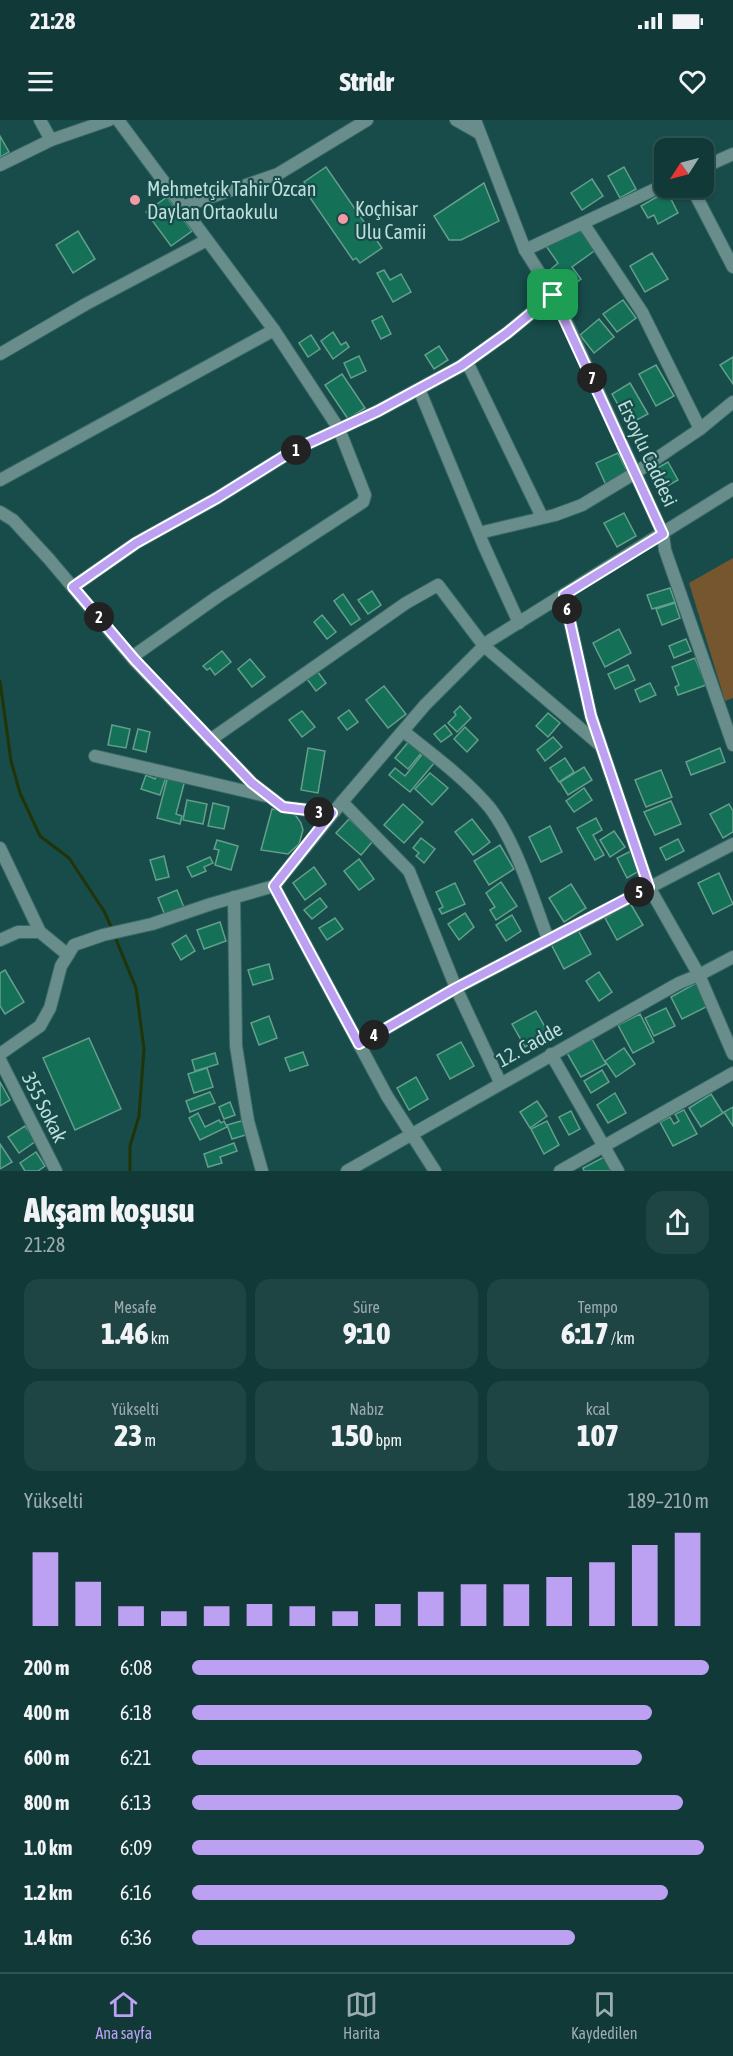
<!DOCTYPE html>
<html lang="tr">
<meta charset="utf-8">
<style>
body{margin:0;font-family:"Asap Condensed",sans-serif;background:#1e4443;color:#f1f3f6;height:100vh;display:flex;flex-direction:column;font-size:22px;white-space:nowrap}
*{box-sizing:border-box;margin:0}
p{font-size:20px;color:#9cacae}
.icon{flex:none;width:33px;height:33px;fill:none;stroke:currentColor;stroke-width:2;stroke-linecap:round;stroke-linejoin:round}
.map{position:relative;height:1051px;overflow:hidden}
.sheet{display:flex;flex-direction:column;background:#113938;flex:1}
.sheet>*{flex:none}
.needle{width:39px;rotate:234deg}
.buttons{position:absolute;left:654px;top:18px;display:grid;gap:12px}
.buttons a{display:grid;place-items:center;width:60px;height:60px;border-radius:12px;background:#113938;box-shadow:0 2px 4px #0004,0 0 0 2px #305353;font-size:30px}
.pin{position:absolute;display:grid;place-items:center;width:51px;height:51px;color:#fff;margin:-26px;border-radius:12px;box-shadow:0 3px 9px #0006}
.km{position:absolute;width:30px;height:30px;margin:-15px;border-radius:50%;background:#222;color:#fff;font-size:16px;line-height:30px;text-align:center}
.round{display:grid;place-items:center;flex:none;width:63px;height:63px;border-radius:18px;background:#1e4443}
.overview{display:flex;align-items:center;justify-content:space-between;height:102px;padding:0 24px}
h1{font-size:33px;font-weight:800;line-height:45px}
.metrics{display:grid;grid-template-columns:repeat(3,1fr);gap:9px;height:102px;padding:6px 24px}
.metrics div{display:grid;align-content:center;border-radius:15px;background:#1e4443;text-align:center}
.metrics b{font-size:30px;font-weight:800}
.metrics small{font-size:16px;font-weight:400}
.metrics p{font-size:16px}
.chart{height:168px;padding:12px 24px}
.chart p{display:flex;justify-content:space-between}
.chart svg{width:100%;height:108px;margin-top:6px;stroke:#bca0f2;stroke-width:6}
ul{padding:0 24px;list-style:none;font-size:20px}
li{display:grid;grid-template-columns:96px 72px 1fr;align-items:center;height:45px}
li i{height:15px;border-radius:8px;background:#bca0f2}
.status{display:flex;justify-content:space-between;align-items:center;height:42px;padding:0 30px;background:#113938;direction:ltr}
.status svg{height:16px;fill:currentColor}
header{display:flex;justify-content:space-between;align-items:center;height:78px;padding:0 24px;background:#113938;font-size:27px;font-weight:800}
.tabs{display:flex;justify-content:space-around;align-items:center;height:84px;border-top:2px solid #305353;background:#113938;font-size:16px;color:#9cacae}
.tabs a{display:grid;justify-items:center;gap:3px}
.tabs .current{color:#bca0f2}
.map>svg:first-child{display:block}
.green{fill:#75562f}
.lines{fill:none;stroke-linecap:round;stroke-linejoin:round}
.stream{stroke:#213408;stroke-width:3}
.building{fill:#157058;stroke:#649f8b;stroke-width:1.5}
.minor-casing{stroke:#386967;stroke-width:14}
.tertiary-casing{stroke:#386967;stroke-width:14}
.minor{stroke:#698d8b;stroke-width:12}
.tertiary{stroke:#698d8b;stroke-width:12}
.route-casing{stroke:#fff;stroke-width:12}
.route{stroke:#bca0f2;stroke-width:8}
.poi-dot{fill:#f39aa7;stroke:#174c4a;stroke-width:2}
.labels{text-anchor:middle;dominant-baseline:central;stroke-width:4.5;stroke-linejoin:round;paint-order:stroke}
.poi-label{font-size:20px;fill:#bddedb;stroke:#174c4a;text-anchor:start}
.street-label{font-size:20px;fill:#bddedb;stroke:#174c4a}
</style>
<div class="status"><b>21:28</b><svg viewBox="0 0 49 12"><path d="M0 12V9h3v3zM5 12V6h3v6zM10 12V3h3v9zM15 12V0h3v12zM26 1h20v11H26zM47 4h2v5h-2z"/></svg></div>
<header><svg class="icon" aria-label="menu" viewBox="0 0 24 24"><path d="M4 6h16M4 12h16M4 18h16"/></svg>Stridr<svg class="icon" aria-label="heart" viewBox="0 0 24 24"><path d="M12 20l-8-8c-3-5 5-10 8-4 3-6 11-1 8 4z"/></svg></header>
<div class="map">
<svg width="733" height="1051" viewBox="0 0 733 1051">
<rect width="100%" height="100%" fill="#174c4a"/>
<path class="green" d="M733,438V578L725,581L689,463Z"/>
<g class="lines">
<g class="stream">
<path d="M0,561L11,641L20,673L40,716L69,738L104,791L113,811"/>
<path d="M115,817L136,868L144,929L139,996L130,1026V1051"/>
</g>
</g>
<g class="building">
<path d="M0,16L9,32L0,37Z"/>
<path d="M326,47L382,128L360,143L356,138L353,140L304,69L307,67L304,62Z"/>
<path d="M624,47L636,69L620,78L608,56Z"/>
<path d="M592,59L603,76L582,90L571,73Z"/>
<path d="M484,63L499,101L461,120H449L434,96Z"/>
<path d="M667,71L678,93L658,104L654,95L648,98L641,86Z"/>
<path d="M167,77L192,111L171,126L146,92Z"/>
<path d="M579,109L597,129L572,147L581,159L566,170L551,149L558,143L544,123Z"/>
<path d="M78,111L95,139L73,153L56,125Z"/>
<path d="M652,133L668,159L645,172L630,146Z"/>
<path d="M384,150L390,160L401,154L411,172L393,182L377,153Z"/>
<path d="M623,180L636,198L617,212L603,194Z"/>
<path d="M382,196L391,214L381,219L372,201Z"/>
<path d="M599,199L614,217L594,233L580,215Z"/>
<path d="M333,212L341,225L346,222L349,227L333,239L321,221Z"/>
<path d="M311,215L320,229L308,237L299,223Z"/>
<path d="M439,226L448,240L434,249L425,235Z"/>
<path d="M359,236L366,251L351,258L344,243Z"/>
<path d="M733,237V264L720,245Z"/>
<path d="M656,245L674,276L656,286L639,254Z"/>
<path d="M342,254L365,288L348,299L325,265Z"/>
<path d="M630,263L648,294L629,304L612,274Z"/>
<path d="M618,333L629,355L606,365L596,343Z"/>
<path d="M668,342L678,360L662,369L652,351Z"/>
<path d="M624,393L636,416L617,427L604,403Z"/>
<path d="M670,468L675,482L652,489L647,475Z"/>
<path d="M372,471L381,485L368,494L358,480Z"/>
<path d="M343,474L360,499L351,505L334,481Z"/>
<path d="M675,483L680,498L662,505L656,489Z"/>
<path d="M322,495L336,512L327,519L314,502Z"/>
<path d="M619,509L631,533L605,547L593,523Z"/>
<path d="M686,519L691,531L674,538L669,526Z"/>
<path d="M222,531L231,542L215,555L210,548L207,550L203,546Z"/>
<path d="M695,538L706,565L678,575L675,567L679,565L672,547Z"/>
<path d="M250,539L265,557L252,567L238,549Z"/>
<path d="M628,545L635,560L615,569L608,554Z"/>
<path d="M317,551L326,563L316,571L307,559Z"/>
<path d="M650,563L656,575L640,582L635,570Z"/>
<path d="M384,566L406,594L388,608L366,580Z"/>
<path d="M460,586L471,598L457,612L448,603L456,595L454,592Z"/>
<path d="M349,590L358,602L347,610L338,598Z"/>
<path d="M302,591L315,607L302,617L289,600Z"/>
<path d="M548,593L560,603L548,617L536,606Z"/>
<path d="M112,605L130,609L126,628L108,625Z"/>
<path d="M445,605L452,614L441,622L434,614Z"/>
<path d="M465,607L478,620L467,632L454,619Z"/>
<path d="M138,609L150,612L146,632L133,629Z"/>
<path d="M553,617L562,627L545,641L537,630Z"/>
<path d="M410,620L423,631L408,649L395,638Z"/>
<path d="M308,628L325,631L318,673L301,670Z"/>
<path d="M720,628L725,642L691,655L686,642Z"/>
<path d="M424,632L435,642L410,672L389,655L395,648L405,656Z"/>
<path d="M565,638L574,652L559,662L550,648Z"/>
<path d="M584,647L592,660L568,675L560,662Z"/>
<path d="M661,650L672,677L646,687L635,660Z"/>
<path d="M430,653L448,668L432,685L415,669Z"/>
<path d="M157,654L166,657L160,675L141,669L146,655L155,659Z"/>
<path d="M168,656L185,660L176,694L182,696L180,704L157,698Z"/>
<path d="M584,668L592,680L574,692L566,681Z"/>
<path d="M187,680L207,684L203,704L183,700Z"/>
<path d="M671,681L681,704L655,715L644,692Z"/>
<path d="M213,683L229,687L224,709L208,706Z"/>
<path d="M403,684L423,702L404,723L384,705Z"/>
<path d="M729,684L733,691V712L723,718L710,694Z"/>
<path d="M272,689L294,693L301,703L303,710L299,724L288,734L261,730Z"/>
<path d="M596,698L602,710L593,715L604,735L595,740L577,708Z"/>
<path d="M349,699L373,721L361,735L336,713Z"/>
<path d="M472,699L490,722L473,735L455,712Z"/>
<path d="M550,706L562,732L541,742L529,717Z"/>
<path d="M614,711L625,727L610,737L600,720Z"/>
<path d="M421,718L435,729L424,743L416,736L419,733L413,728Z"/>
<path d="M678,719L684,731L666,740L660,728Z"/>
<path d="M217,720L238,726L231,750L215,745L219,730L214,729Z"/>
<path d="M500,725L514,749L489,765L474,741Z"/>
<path d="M631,731L641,750L627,758L617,738Z"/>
<path d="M164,736L169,757L156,760L150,740Z"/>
<path d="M210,737L213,743L204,747L206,751L192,757L187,747Z"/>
<path d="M359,739L374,759L359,770L344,751Z"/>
<path d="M314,747L326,764L305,780L293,763Z"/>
<path d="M719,753L733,784L713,794L698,763Z"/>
<path d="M501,762L517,786L496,800L490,790L495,787L486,773Z"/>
<path d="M455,763L465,784L442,794L439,789L443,787L436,772Z"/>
<path d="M571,764L586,788L564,802L549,778Z"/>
<path d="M177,770L185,790L166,798L158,778Z"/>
<path d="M320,778L327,787L312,799L304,790Z"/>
<path d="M630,783L643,805L617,820L605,798Z"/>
<path d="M465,793L474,807L459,820L448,804Z"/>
<path d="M512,795L521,811L506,821L496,805Z"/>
<path d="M335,798L343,809L327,820L319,808Z"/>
<path d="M220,802L226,821L204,829L197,810Z"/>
<path d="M578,810L591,834L564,849L551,824Z"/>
<path d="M186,815L195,831L181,840L172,824Z"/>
<path d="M269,844L273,859L253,865L248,850Z"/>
<path d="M5,850L24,882L5,894L0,886V853Z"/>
<path d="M599,852L612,872L599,881L586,861Z"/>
<path d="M696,863L708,886L682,899L671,877Z"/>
<path d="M666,888L675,906L654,916L645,898Z"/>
<path d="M536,891L549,914L525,927L512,904Z"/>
<path d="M640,894L654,922L633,933L618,905Z"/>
<path d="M269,896L277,918L259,925L251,903Z"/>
<path d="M89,918L121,989L75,1010L43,938Z"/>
<path d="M592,919L606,944L581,957L567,933Z"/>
<path d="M461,922L474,946L450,959L437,935Z"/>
<path d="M624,928L635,944L616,957L605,941Z"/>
<path d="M303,932L308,945L290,951L285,938Z"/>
<path d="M215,933L218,944L195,951L192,940Z"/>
<path d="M207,948L213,967L194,973L188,954Z"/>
<path d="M602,950L609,962L591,973L584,961Z"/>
<path d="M416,957L428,979L409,990L397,968Z"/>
<path d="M0,962L10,980L0,986Z"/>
<path d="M210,972L215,983L190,992L186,981Z"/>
<path d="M615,973L626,993L608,1003L597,985Z"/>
<path d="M711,974L723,993L701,1007L689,988Z"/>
<path d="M537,981L547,996L530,1008L520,992Z"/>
<path d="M230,982L235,995L224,999L219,987Z"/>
<path d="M733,987V1006L724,992Z"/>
<path d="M684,990L697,1014L673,1026L660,1002L670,997L674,1004L679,1001L675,994Z"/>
<path d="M571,991L580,1009L569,1015L559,997Z"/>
<path d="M198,993L205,1007L219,1000L221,1003L224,1001L227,1007L200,1020L189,998Z"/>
<path d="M245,1000L249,1014L232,1019L227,1005Z"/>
<path d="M547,1001L559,1025L544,1034L531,1009Z"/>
<path d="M25,1006L36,1021L19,1033L8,1017Z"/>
<path d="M234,1023L237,1031L220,1037L222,1043L208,1047L204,1034Z"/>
<path d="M0,1024L12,1042L0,1049Z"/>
<path d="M36,1032L45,1046L38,1051H25L20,1043Z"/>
<path d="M604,1037L611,1051H584L583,1048Z"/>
</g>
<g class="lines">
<g class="minor-casing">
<g id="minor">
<path d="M40,0L51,20"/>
<path d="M118,0L274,210L339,309L365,375L363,382L217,477L132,537"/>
<path d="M456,0L479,13"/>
<path d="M704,47L733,34"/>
<path d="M692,68L733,147"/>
<path d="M182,87L278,54L367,0"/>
<path d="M583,103L642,192L700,309"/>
<path d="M525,130L664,65"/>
<path d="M0,234L86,184L207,120"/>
<path d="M467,242L542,397"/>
<path d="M419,269L484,426L519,503"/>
<path d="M0,360L274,210"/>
<path d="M0,392L13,400L49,439L134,540L252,663L283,687L332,693"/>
<path d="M479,413L555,395L582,385L635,353L700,309L733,282"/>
<path d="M73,467L136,423L217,378L294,330L378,291L461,246L507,213L553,175"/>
<path d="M564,475L591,596L649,767L699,855L733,934"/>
<path d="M403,611C432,634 467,660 490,688C516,722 533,779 548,819"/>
<path d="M210,620L406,483L438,465L484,526L601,626"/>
<path d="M95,636L266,676"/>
<path d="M342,682L409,751L456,868L500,962"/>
<path d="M0,728L40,812L68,835"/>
<path d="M274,766L387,976L435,1051"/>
<path d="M234,777L236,926L248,1001L262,1051"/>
<path d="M0,820L18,812H40"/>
<path d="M359,924L456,868L733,724"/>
<path d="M551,934L618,1051"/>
<path d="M0,940L56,1051"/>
<path d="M560,1051L733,953"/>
</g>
</g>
<g class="tertiary-casing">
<g id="tertiary">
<path d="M475,0L525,130L556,179L663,414L665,430L733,625"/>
<path d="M0,45L51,20L109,0"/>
<path d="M0,934L40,906L50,888L61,846L74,825L103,815L152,804L211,784L274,766L342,682L425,585L489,521L733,369"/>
<path d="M347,1051L679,863L699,855L733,837"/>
</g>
</g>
<use href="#minor" class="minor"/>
<use href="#tertiary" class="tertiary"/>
</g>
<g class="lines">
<g class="route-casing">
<path id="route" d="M553,175L663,414L564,475L591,596L649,767L456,868L359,924L274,766L332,693L283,687L252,663L135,540L73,467L136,423L217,378L294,330L378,291L461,246L507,213Z"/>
</g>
<use href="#route" class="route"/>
</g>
<g class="poi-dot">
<circle cx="135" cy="80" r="6"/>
<circle cx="343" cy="99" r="6"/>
</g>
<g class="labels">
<g class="poi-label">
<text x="147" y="68">Mehmetçik Tahir Özcan<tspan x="147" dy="23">Daylan Ortaokulu</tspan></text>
<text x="355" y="88">Koçhisar<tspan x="355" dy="23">Ulu Camii</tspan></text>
</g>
<g class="street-label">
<text transform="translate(648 333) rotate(65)">Ersoylu Caddesi</text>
<text transform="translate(529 924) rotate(-29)">12. Cadde</text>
<text transform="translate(45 987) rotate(63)">355 Sokak</text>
</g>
</g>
</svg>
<div class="buttons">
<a><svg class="needle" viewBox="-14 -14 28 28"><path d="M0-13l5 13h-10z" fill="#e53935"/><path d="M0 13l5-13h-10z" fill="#9cacae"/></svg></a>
</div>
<div class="pin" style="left:553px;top:175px;background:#1e9e55"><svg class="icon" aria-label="arrive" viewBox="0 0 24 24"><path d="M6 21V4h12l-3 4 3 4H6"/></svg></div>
<b class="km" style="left:296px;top:330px">1</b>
<b class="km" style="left:99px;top:497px">2</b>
<b class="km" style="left:319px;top:692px">3</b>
<b class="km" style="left:374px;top:915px">4</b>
<b class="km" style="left:639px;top:772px">5</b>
<b class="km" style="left:567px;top:489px">6</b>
<b class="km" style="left:592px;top:258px">7</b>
</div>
<section class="sheet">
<div class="overview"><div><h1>Akşam koşusu</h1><p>21:28</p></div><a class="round"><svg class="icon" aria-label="share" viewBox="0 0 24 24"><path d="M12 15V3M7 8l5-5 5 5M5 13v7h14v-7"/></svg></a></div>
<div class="metrics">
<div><p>Mesafe</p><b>1.46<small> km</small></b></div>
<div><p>Süre</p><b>9:10</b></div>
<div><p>Tempo</p><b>6:17<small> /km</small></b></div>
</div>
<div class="metrics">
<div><p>Yükselti</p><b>23<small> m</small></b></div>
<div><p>Nabız</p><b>150<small> bpm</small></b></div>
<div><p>kcal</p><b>107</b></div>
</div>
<div class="chart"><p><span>Yükselti</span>189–210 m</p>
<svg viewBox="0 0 160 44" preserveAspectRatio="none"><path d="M5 44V14M15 44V26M25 44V36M35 44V38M45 44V36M55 44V35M65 44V36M75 44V38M85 44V35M95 44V30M105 44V27M115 44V27M125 44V24M135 44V18M145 44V11M155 44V6"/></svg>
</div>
<ul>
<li><b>200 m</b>6:08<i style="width:100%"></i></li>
<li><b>400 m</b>6:18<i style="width:89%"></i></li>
<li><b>600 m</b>6:21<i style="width:87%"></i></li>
<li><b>800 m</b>6:13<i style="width:95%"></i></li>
<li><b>1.0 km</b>6:09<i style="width:99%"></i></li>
<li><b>1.2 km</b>6:16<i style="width:92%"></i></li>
<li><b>1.4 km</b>6:36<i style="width:74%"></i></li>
</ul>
</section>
<nav class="tabs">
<a class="current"><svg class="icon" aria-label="home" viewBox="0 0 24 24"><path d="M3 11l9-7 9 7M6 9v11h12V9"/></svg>Ana sayfa</a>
<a><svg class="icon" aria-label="map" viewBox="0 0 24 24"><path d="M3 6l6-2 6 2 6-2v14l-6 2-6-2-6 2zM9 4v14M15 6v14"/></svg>Harita</a>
<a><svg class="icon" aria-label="saved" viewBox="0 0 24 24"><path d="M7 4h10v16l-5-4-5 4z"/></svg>Kaydedilen</a>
</nav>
